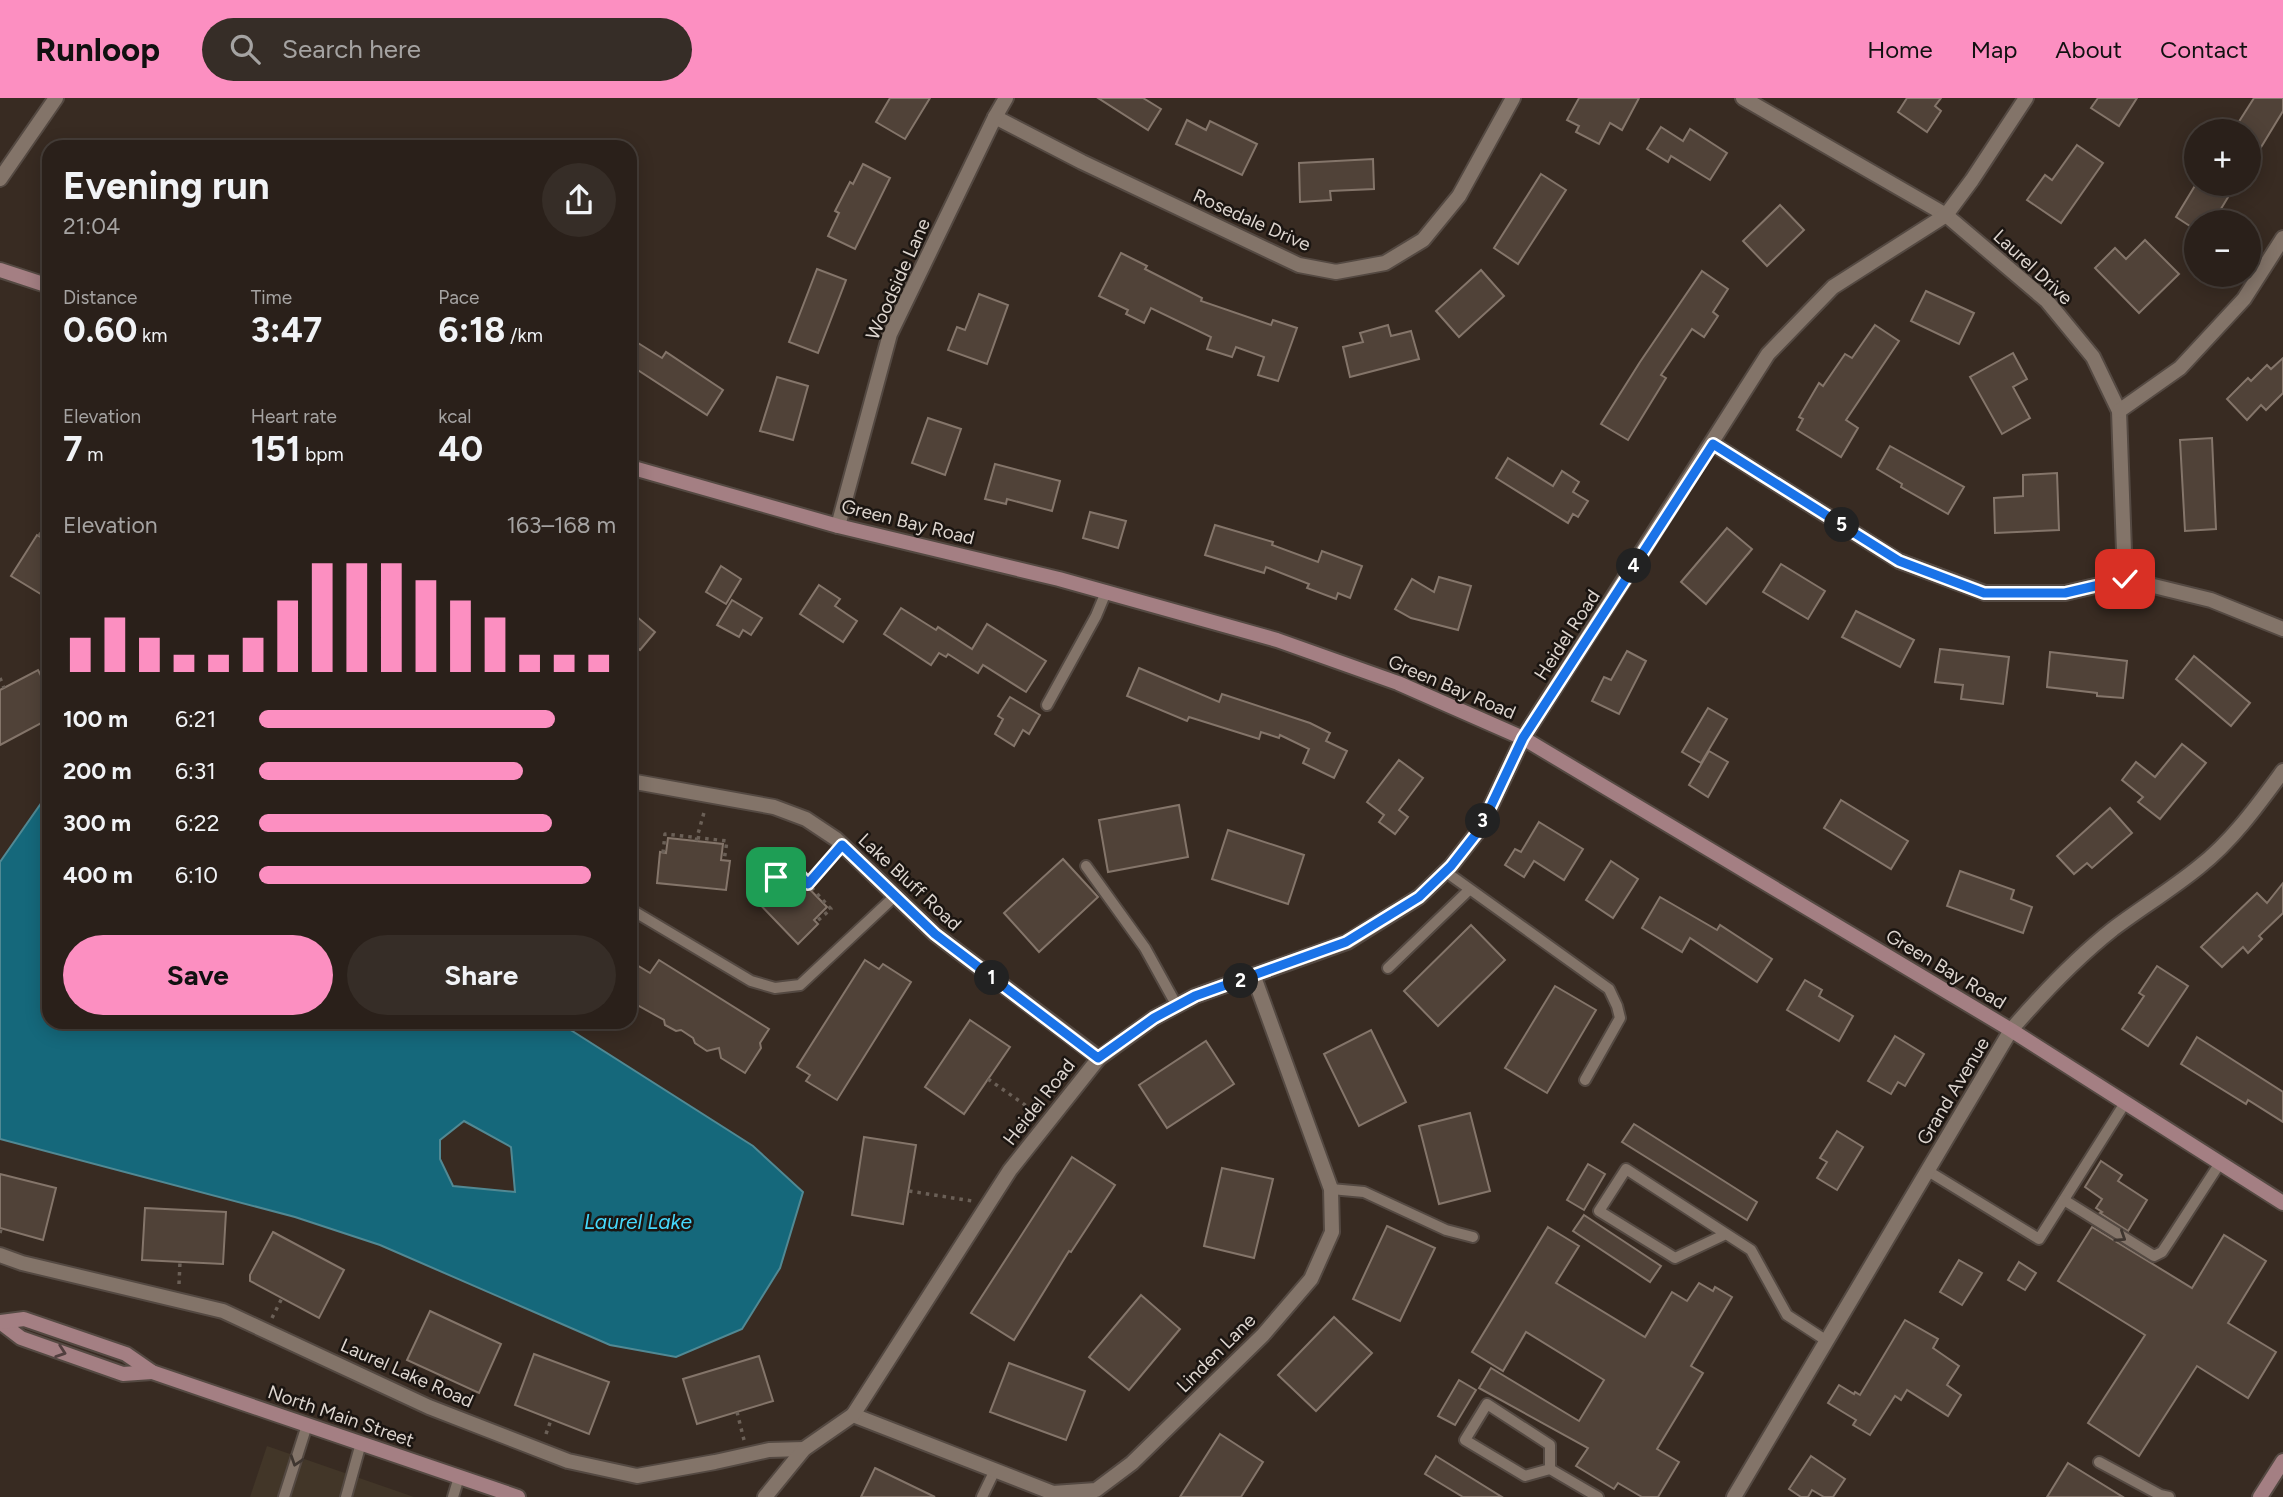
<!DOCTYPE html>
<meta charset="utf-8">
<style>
body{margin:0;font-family:Figtree,sans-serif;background:#362d27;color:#f1f3f6;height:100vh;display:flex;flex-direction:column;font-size:26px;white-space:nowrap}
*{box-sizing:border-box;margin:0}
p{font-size:23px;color:#a5a3a2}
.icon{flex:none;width:38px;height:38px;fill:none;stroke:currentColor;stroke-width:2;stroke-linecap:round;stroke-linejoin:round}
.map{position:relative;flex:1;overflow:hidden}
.details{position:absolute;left:42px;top:42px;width:595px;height:889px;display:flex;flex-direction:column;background:#2a201a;border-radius:21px;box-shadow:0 4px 18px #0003,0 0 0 2px #463e39}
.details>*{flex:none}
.fabs{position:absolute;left:2184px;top:21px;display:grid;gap:14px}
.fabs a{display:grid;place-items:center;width:77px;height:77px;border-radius:50%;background:#2a201a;box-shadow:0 4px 18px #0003,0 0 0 2px #463e39;font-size:35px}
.pin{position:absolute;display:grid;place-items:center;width:60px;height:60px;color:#fff;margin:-30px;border-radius:14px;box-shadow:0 4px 10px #0006}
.km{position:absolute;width:35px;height:35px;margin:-18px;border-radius:50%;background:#222;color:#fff;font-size:19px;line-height:35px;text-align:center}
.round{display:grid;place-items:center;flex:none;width:74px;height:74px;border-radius:37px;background:#362d27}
.head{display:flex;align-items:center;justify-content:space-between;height:119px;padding:0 21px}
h1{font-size:38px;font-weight:700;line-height:52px}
.stats{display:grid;grid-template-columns:repeat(3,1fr);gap:10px;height:119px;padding:7px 21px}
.stats div{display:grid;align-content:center}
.stats b{font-size:35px;font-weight:700}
.stats small{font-size:19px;font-weight:400}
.stats p{font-size:19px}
.chart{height:196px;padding:14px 21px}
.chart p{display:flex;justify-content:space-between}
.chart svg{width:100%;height:126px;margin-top:7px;stroke:#fc8fc1;stroke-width:6}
.button{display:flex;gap:14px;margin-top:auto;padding:14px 21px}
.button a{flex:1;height:80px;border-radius:42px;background:#fc8fc1;color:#111;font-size:28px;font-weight:700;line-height:80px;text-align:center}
.button a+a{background:#362d27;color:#f1f3f6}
ul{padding:0 21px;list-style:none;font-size:23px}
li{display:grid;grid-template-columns:112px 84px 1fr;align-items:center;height:52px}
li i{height:18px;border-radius:9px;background:#fc8fc1}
header{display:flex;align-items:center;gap:42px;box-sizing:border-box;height:98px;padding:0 35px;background:#fc8fc1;color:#111}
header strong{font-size:33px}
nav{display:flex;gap:38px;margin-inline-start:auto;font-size:24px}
.search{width:490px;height:63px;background:#362d27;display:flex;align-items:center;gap:18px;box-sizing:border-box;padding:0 24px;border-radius:38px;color:#a5a3a2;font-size:26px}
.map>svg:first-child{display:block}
.commercial{fill:#423628}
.water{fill:#15687b;stroke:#518994;stroke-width:2;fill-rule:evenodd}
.building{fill:#504238;stroke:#84756a;stroke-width:2}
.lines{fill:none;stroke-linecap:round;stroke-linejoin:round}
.lane-casing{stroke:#544942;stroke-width:14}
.street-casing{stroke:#544942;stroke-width:18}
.secondary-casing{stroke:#544942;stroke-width:18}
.path{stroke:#6b6057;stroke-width:3.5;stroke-dasharray:3.5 5;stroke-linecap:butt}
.lane{stroke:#837469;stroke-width:10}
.street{stroke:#837469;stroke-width:14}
.secondary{stroke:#a47f83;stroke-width:14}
.oneway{stroke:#3f3630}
.oneway2{stroke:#523f3f}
.route-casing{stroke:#fff;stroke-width:14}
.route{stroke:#1a73e8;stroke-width:9}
.labels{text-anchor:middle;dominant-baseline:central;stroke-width:5;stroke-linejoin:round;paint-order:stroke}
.street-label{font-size:19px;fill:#ddd5cf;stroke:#1b1511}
.water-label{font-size:21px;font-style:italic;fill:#46d8fc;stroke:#1b1511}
</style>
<header>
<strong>Runloop</strong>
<div class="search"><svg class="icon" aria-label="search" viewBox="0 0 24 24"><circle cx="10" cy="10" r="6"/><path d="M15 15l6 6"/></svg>Search here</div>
<nav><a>Home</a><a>Map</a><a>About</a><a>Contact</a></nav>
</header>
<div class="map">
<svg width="2283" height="1399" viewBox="0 0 2283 1399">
<rect width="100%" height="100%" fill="#382b22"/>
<path class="commercial" d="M267,1348L414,1399H250Z"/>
<path class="water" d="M49,694V924H558L753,1048L803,1094L780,1170L742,1231L676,1259L610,1247L380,1147L295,1119L0,1041V764ZM464,1023L511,1049L515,1094L453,1088L440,1061V1042Z"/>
<g class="building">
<path d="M890,0H930L905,41L876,24Z"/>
<path d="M1098,0H1143L1161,11L1148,32Z"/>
<path d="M1579,0H1639L1622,32L1610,25L1599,46L1576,34L1579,28L1567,22Z"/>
<path d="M1907,0H1941L1935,8L1941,13L1927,34L1898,14Z"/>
<path d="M2098,0H2137L2119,28L2091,10Z"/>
<path d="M2254,0H2283V13L2249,69V33H2233Z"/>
<path d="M1187,22L1206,32L1210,23L1257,46L1242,77L1176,46Z"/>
<path d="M1661,29L1683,43L1690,31L1727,55L1710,82L1671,58L1668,64L1647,51Z"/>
<path d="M2077,47L2103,65L2061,125L2027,102L2045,77L2052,82Z"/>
<path d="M1373,61L1374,91L1330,93L1331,102L1300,104L1299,65Z"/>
<path d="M863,66L890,80L855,151L828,138L839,115L835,113L850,84L853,86Z"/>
<path d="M1541,76L1566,92L1518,166L1494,150Z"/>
<path d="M2196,86H2236L2213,124H2196V132L2176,119Z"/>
<path d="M1780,107L1804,132L1767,168L1743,143Z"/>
<path d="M2145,142L2179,176L2139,215L2095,170L2115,150L2126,161Z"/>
<path d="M1121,155L1147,168L1145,171L1202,200L1201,203L1271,227L1273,222L1297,230L1278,283L1258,277L1264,259L1236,249L1232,259L1207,251L1211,239L1151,210L1144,225L1126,216L1128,212L1099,198Z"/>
<path d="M817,171L846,182L818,255L789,244Z"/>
<path d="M1481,172L1504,198L1459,239L1436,213Z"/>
<path d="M1702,173L1728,191L1713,214L1718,218L1704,239L1692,231L1661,277L1666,280L1628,342L1601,326L1640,264Z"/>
<path d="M1926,193L1974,215L1959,246L1911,223Z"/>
<path d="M979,196L1008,207L987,266L948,252L957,229L965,232Z"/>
<path d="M1388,227L1391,238L1411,233L1419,261L1350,279L1343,249L1363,244L1360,235Z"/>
<path d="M1875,227L1899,243L1846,322L1858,330L1841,359L1797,332L1803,321L1799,319L1819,285L1823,288L1845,256L1852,260Z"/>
<path d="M630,240L662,260L666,254L723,292L707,317L630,267Z"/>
<path d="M2013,255L2027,281L2013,289L2030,320L2002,336L1970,279Z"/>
<path d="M2283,260V295L2266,312L2261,307L2247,322L2227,301L2248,280L2251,283L2267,267L2271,271Z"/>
<path d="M777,279L808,288L793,342L760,333Z"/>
<path d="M928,320L961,331L945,377L912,365Z"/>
<path d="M2212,340L2216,431L2185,433L2180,342Z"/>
<path d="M1890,348L1964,389L1948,416L1901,389L1902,386L1877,371Z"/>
<path d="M1508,360L1553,388L1562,373L1579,384L1573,394L1588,403L1578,419L1573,416L1568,425L1496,380Z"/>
<path d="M995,366L1060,383L1052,413L1007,401L1006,406L985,401Z"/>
<path d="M2057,375L2059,432L1995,435L1994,400L2023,398V377Z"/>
<path d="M1090,414L1126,423L1118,450L1083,440Z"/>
<path d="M1215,427L1273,444L1272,447L1318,464L1322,453L1362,468L1350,500L1338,495L1336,501L1307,490L1309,486L1266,469L1264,475L1205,457Z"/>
<path d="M1727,430L1752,451L1706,506L1681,484Z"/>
<path d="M37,437L49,444V501L11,478Z"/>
<path d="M1781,466L1825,493L1808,521L1763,494Z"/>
<path d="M721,468L741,481L726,506L706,494Z"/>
<path d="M1439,479L1471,488L1458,532L1411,520L1395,511L1412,481L1434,494Z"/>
<path d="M819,487L840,501L835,508L857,523L843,544L800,516Z"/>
<path d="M732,502L762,520L751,537L743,532L739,539L717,527Z"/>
<path d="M901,510L936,532L938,529L972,551L987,526L1046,563L1026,594L983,567L978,575L948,556L946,559L939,555L931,567L884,536Z"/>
<path d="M630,513L655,534L640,552L630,543Z"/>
<path d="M1856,513L1914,542L1900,569L1842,539Z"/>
<path d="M1940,551L2009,559L2003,606L1961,601L1963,587L1935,584Z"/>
<path d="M1627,553L1646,563L1619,616L1592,603L1604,579L1611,582Z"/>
<path d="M2050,554L2127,563L2123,600L2097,598V595L2047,589Z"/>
<path d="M2194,558L2250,605L2231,628L2176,581Z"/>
<path d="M1139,570L1219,604L1222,596L1310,625L1330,635L1326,643L1347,653L1334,680L1303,665L1309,651L1280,637L1279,640L1261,634L1259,641L1189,619L1187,623L1127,598Z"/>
<path d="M38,572L49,593V621L0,647V592Z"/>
<path d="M1010,599L1040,617L1029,636L1023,632L1014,648L995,636L1003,621L998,618Z"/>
<path d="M1708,610L1727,621L1701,665L1682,654Z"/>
<path d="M2182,646L2206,665L2160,721L2138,704L2143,699L2122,682L2136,664L2155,679Z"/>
<path d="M1709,653L1728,664L1708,699L1689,687Z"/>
<path d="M1399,662L1423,680L1399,712L1408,719L1395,736L1379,724L1384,717L1367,704Z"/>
<path d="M1841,702L1908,743L1891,771L1824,730Z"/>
<path d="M1179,707L1188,759L1108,774L1099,722Z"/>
<path d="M2110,710L2132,735L2092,770L2087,765L2074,776L2057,758Z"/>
<path d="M1539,724L1583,751L1564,782L1534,763L1524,779L1505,767L1515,751L1521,754Z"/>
<path d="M1228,732L1304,757L1288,806L1212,781Z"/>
<path d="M668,740L723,746L721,762L730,763L726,792L657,785L660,754L666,755Z"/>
<path d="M1063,761L1098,799L1039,854L1004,815Z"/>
<path d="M1611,763L1638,781L1613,820L1586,802Z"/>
<path d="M789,770L827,809L814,822L818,826L798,846L749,795L771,774L778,781Z"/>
<path d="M1960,773L2014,792L2011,801L2032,809L2023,835L1947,808Z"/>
<path d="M2283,785V815L2259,838L2262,841L2248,855L2243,849L2222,869L2201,849L2257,795L2267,805Z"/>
<path d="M1660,799L1717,832L1720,827L1772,861L1757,884L1690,840L1682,854L1642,830Z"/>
<path d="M1471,827L1505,862L1438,928L1404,893Z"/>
<path d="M659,862L769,931L760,945L761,950L745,975L721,960L719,950L707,953L695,945L693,940L681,932L676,933L665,927L664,922L630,903V863L650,875Z"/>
<path d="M865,862L879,871L883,866L911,884L837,1002L806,983L810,977L797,969Z"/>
<path d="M2157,868L2188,888L2148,948L2122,931L2144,898L2139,895Z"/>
<path d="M1805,882L1822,892L1819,898L1853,918L1839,943L1787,912Z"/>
<path d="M1555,888L1596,912L1547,995L1505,970Z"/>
<path d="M970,922L1010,949L964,1016L925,989Z"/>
<path d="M1371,932L1406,1004L1359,1028L1324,956Z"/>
<path d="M1895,938L1924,956L1905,988L1898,984L1891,996L1868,983Z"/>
<path d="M2197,939L2283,994V1024L2248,1002L2246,1006L2181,966Z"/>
<path d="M1206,943L1234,986L1167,1030L1139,987Z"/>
<path d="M1470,1015L1490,1093L1439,1106L1419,1028Z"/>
<path d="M1634,1026L1757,1104L1747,1122L1622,1044Z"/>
<path d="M1837,1033L1863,1049L1837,1092L1817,1080L1827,1064L1820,1060Z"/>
<path d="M864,1039L916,1047L903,1126L852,1117Z"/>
<path d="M1072,1059L1115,1087L1071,1154L1069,1153L1014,1242L971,1215Z"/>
<path d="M2101,1063L2122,1077L2118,1083L2147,1102L2128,1133L2100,1115L2102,1114L2096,1110L2102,1101L2085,1089Z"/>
<path d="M1588,1066L1605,1076L1584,1112L1567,1102Z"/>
<path d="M1222,1070L1273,1081L1254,1160L1204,1148Z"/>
<path d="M0,1076L56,1090L43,1142L0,1130Z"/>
<path d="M145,1110L226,1114L223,1166L142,1162Z"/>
<path d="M1584,1117L1661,1168L1650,1184L1573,1133Z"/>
<path d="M1387,1128L1435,1150L1400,1223L1353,1201Z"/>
<path d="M1548,1129L1579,1148L1556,1185L1645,1239L1672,1194L1687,1203L1699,1185L1713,1193L1715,1189L1732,1199L1691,1268L1703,1275L1657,1351L1679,1364L1658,1399H1642L1618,1385L1614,1391L1576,1368L1588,1350L1479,1290L1491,1270L1579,1323L1604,1282L1526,1234L1503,1273L1472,1254Z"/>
<path d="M2092,1129L2192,1190L2224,1137L2266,1163L2228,1225L2276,1254L2248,1300L2197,1268L2139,1358L2088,1325L2145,1237L2058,1183Z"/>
<path d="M273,1134L344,1172L319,1220L250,1183V1177Z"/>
<path d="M1959,1162L1982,1175L1962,1207L1940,1194Z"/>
<path d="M2019,1164L2036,1175L2025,1192L2008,1182Z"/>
<path d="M1141,1197L1180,1231L1129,1292L1089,1259Z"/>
<path d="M430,1213L501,1246L479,1295L407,1262Z"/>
<path d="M1334,1219L1372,1255L1316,1313L1278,1277Z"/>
<path d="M1905,1222L1938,1241L1933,1250L1959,1268L1947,1287L1961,1297L1948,1318L1907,1292L1901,1302L1895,1298L1870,1337L1853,1327L1856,1322L1828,1305L1839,1287L1854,1296L1855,1294L1860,1297Z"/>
<path d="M534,1256L609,1284L589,1336L515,1307Z"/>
<path d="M759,1258L773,1303L697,1326L683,1281Z"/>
<path d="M1009,1265L1085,1293L1066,1342L990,1314Z"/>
<path d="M1459,1282L1476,1292L1455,1327L1438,1318Z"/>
<path d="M1220,1336L1263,1364L1241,1399H1180Z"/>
<path d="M1436,1358L1502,1399H1463L1425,1376Z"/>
<path d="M1811,1358L1845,1381L1833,1399H1824L1812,1392L1808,1399H1801L1789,1391Z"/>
<path d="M2068,1365L2123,1399H2047Z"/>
<path d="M875,1370L935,1399H861Z"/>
</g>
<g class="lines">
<g class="lane-casing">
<g id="lane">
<path d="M1047,607L1096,518L1106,494"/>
<path d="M1086,768L1145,850L1177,908"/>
<path d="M1446,774L1609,891L1617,908L1620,920L1585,982"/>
<path d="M630,811L751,883L775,890L800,887L895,798"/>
<path d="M1388,870L1469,792"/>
<path d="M1928,1073L2039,1141L2125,1005"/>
<path d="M1331,1091L1364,1094L1446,1132L1473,1139"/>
<path d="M2064,1102L2154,1158L2162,1154L2170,1142L2220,1065"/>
<path d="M1726,1136L1675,1160L1599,1113L1626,1071L1751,1152L1787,1217L1827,1243"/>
<path d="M2099,1364L2160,1397L2169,1399"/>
<path d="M1550,1371V1347L1487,1306L1465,1342L1525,1378L1550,1371L1598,1399"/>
<path d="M284,1399L307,1327"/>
<path d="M346,1399L361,1345"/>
<path d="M453,1399L459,1379"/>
<path d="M982,1399L995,1372"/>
</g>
</g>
<g class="street-casing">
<g id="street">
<path d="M1743,0L1946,117L2047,203L2093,259L2119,313L2125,481"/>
<path d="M995,19L1082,64L1299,167L1336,174L1385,165L1423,142L1459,98L1513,0"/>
<path d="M0,81L56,0"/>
<path d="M2119,313L2180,270L2244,201L2283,140"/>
<path d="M1713,346L1899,463L1985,495H2065L2125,481L2211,502L2283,531"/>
<path d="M838,428L890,236L995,19L1006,0"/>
<path d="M630,683L774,709L806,721L836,741L935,836L1099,960"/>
<path d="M0,1157L22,1165L223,1213L429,1309L568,1363L637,1378L715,1364L769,1352L804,1351"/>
<path d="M853,1317L1053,1395L1096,1392L1132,1365L1263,1237L1311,1181L1332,1134L1331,1091L1254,879"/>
<path d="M765,1399L804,1351L853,1317L1010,1072L1099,960L1154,920L1195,898L1347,844L1419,799L1451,768L1480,731L1523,640L1768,256L1833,189L1946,117L1972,82L2026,0"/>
<path d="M1734,1399L2011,932C2042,896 2075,861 2113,831C2141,810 2172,791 2199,769C2233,742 2258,707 2283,673"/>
</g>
</g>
<g class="secondary-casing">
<g id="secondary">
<path d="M0,172L49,188"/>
<path d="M630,369L838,428L1059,481L1277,542L1398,585L1523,640L2011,932L2283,1105"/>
<path d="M0,1224L21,1240L123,1276L152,1274"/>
<path d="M1,1224L24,1221L126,1256L152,1274L518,1399"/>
<path d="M2260,1399L2283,1363"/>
</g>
</g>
<g class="path">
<path d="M39,438L49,422"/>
<path d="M0,580L4,590"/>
<path d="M696,743L705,711"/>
<path d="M663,755L665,736L727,743L724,763"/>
<path d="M776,779L790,766L831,811L816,824"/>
<path d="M808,786L833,758"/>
<path d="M988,981L1035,1014"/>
<path d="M909,1093L972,1103"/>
<path d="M0,1135L1,1131"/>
<path d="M179,1186L180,1164"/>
<path d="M272,1220L282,1200"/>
<path d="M435,1295L442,1278"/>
<path d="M737,1314L744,1342"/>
<path d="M546,1336L551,1322"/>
</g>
<use href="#lane" class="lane"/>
<use href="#street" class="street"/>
<use href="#secondary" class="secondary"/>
</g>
<defs><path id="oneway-chevron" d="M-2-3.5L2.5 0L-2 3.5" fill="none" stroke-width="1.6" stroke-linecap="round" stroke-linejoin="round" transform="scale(1.75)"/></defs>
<g class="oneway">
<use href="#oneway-chevron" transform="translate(2121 1139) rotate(33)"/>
<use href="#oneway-chevron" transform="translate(296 1363) rotate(108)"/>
</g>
<use class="oneway2" href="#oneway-chevron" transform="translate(61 1254) rotate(19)"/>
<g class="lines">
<g class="route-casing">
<path id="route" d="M776,779L790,766L808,786L842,747L935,836L1098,960L1154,920L1195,898L1346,844L1419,799L1451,768L1480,731L1523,640L1713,346L1899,463L1984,495H2065L2125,481"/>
</g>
<use href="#route" class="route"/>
</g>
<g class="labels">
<g class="street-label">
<text transform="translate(1252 122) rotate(24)">Rosedale Drive</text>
<text transform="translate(2033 169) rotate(43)">Laurel Drive</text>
<text transform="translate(898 181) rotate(-66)">Woodside Lane</text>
<text transform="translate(908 424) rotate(14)">Green Bay Road</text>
<text transform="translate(1567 537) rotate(-57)">Heidel Road</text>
<text transform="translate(1452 589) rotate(23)">Green Bay Road</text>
<text transform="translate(910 784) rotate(43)">Lake Bluff Road</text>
<text transform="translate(1946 871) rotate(31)">Green Bay Road</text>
<text transform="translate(1953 993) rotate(-59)">Grand Avenue</text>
<text transform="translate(1039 1004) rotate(-52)">Heidel Road</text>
<text transform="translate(1216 1255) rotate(-45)">Linden Lane</text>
<text transform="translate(407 1275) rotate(24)">Laurel Lake Road</text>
<text transform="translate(341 1318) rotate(19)">North Main Street</text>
</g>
<g class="water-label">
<text x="638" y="1123">Laurel Lake</text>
</g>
</g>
</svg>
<div class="fabs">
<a>+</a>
<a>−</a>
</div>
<div class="pin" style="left:776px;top:779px;background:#1e9e55"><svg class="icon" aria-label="arrive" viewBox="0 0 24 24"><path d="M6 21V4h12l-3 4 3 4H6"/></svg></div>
<div class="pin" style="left:2125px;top:481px;background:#d93025"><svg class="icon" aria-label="check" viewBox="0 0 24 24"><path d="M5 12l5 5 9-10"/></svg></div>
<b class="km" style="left:992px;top:880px">1</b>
<b class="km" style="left:1241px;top:883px">2</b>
<b class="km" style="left:1483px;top:723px">3</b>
<b class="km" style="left:1634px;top:468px">4</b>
<b class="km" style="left:1842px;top:427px">5</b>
<section class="details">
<div class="head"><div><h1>Evening run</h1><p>21:04</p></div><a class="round"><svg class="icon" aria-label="share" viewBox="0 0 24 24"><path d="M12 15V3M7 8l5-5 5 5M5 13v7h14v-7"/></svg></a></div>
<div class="stats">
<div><p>Distance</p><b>0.60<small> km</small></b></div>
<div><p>Time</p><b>3:47</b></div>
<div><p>Pace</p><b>6:18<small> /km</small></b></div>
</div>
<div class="stats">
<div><p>Elevation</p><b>7<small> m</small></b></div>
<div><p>Heart rate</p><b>151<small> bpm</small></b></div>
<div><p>kcal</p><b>40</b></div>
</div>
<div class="chart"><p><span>Elevation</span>163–168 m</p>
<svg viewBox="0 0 160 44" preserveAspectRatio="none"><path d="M5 44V32M15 44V25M25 44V32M35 44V38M45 44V38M55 44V32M65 44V19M75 44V6M85 44V6M95 44V6M105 44V12M115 44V19M125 44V25M135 44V38M145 44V38M155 44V38"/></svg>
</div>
<ul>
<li><b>100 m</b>6:21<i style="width:83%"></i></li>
<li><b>200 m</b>6:31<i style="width:74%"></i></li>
<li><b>300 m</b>6:22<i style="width:82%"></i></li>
<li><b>400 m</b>6:10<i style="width:93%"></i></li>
</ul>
<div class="button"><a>Save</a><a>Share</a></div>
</section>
</div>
